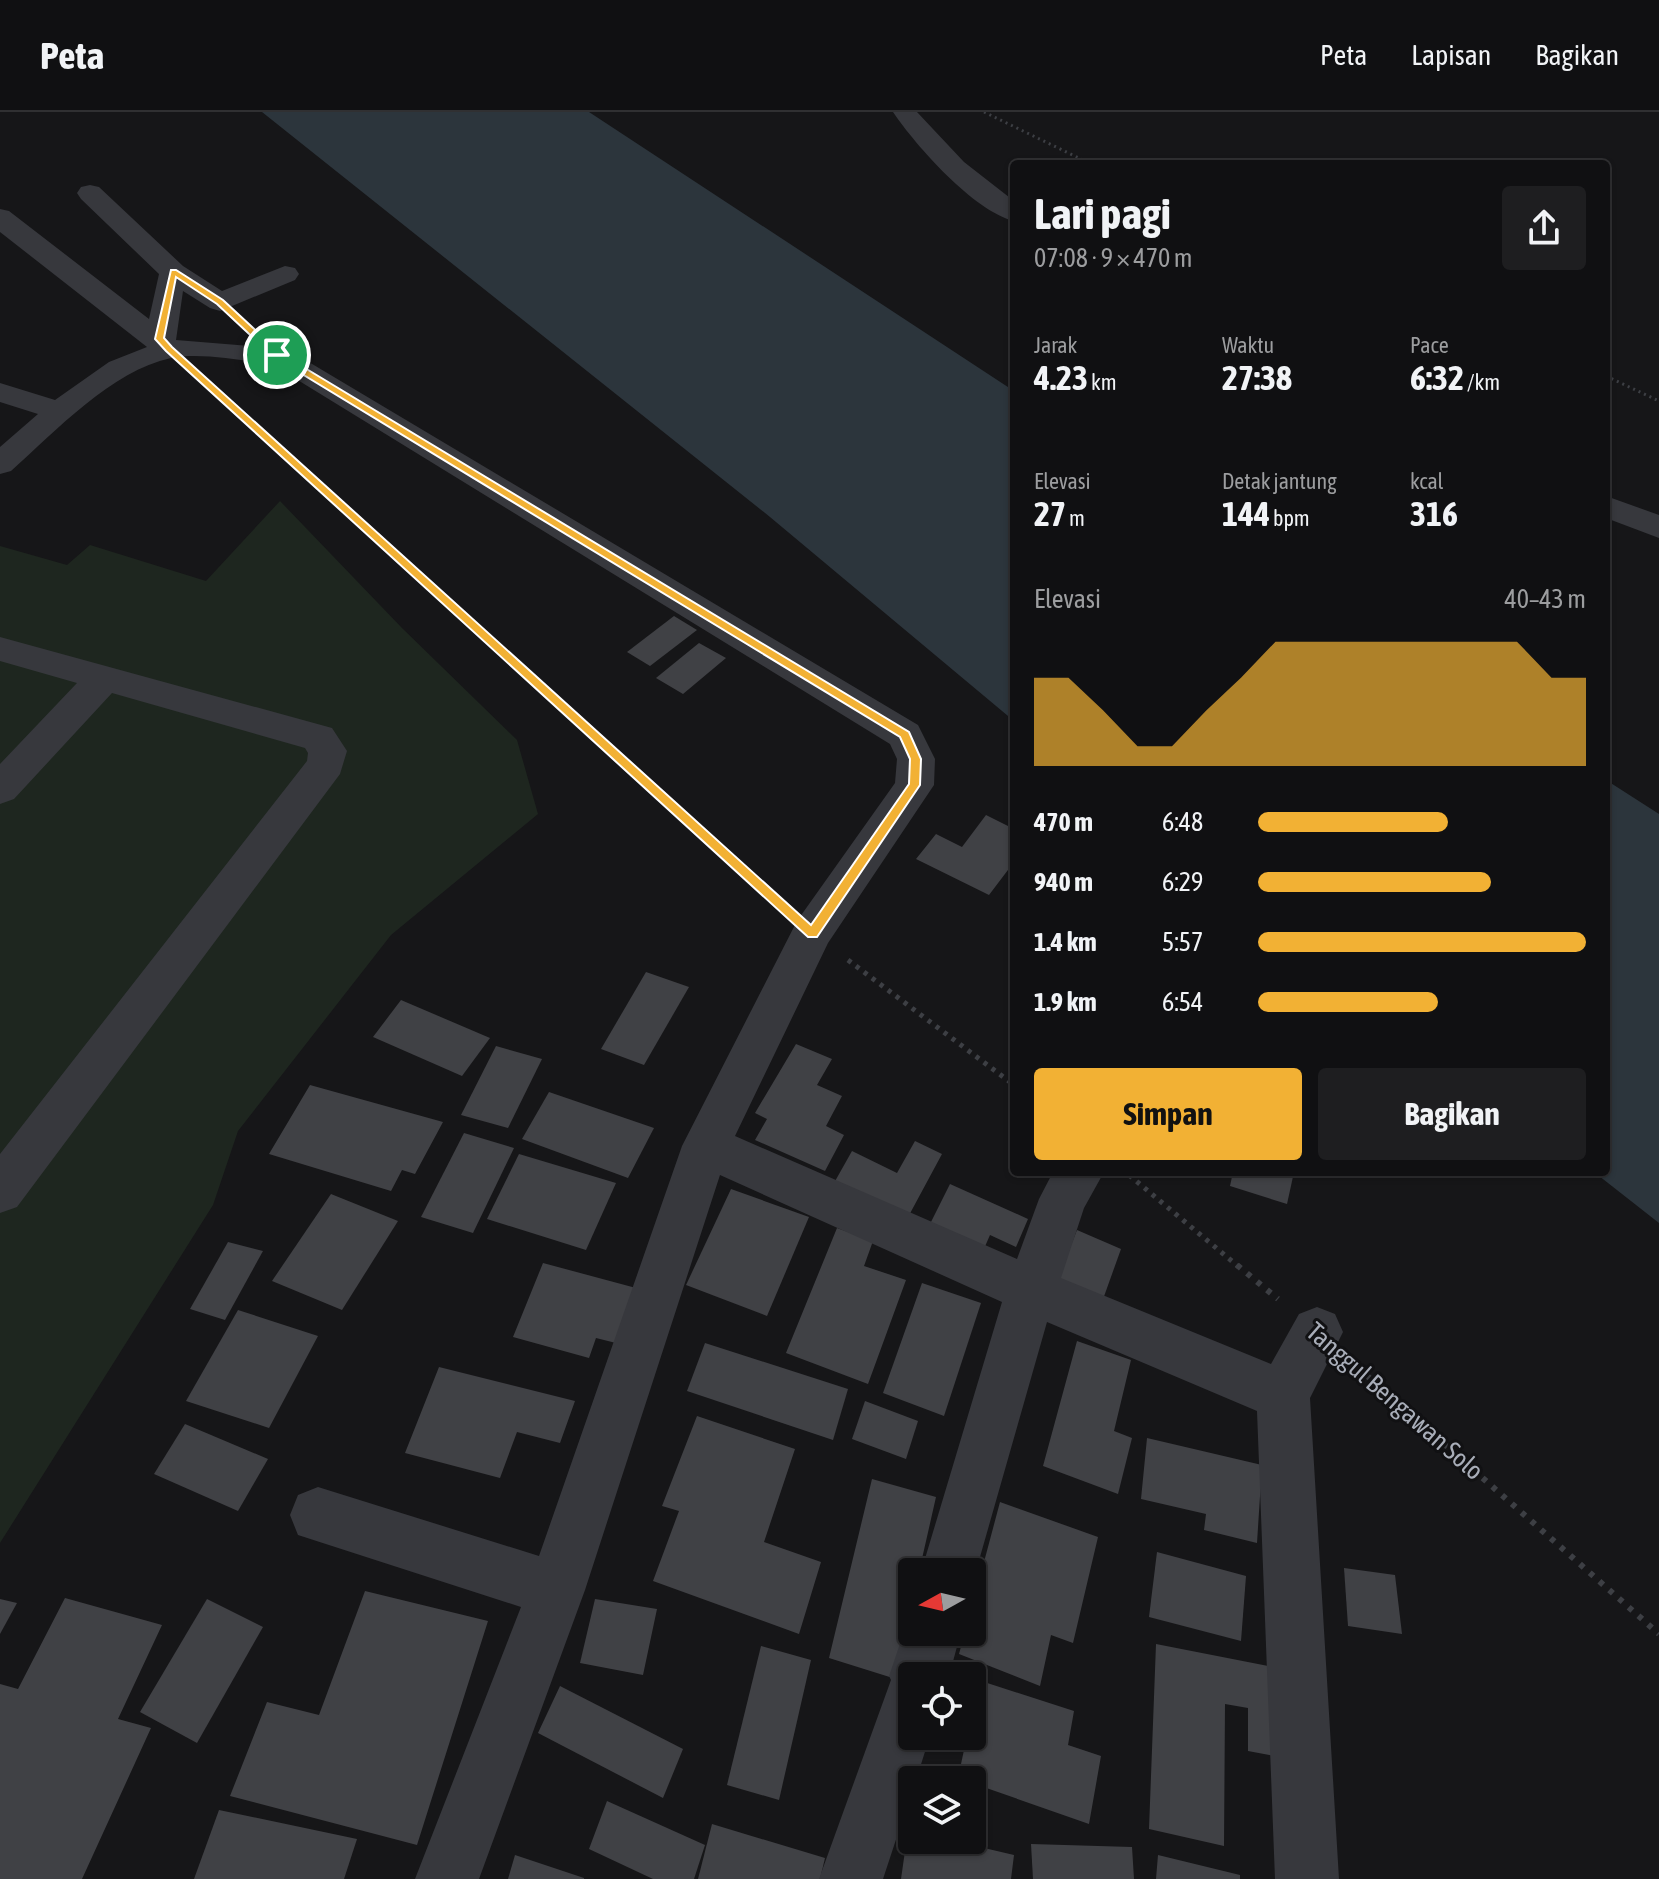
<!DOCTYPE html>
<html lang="id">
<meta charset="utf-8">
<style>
body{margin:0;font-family:"Asap Condensed",sans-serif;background:#1e1e20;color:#f1f3f6;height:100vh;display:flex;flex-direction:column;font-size:30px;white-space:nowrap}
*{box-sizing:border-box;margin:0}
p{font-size:26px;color:#9c9d9f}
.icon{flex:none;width:44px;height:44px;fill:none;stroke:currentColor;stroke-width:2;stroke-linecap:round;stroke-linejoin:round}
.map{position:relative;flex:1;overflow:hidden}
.drawer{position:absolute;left:1010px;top:48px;width:600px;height:1016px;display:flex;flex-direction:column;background:#101012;border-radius:8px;box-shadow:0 2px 6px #0004,0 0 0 2px #303032}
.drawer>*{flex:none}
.needle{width:52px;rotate:262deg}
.tools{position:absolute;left:898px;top:1446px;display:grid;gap:16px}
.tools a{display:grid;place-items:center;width:88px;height:88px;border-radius:8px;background:#101012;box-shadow:0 2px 6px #0004,0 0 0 2px #303032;font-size:40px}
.pin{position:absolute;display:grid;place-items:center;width:68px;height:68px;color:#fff;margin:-34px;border:4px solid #fff;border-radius:50%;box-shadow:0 2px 8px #0007}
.round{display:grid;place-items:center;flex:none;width:84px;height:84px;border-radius:8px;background:#1e1e20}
.headline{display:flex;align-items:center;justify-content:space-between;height:136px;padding:0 24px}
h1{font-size:44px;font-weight:700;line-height:60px}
.metrics{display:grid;grid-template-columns:repeat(3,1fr);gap:12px;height:136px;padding:8px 24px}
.metrics div{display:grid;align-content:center}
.metrics b{font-size:34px;font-weight:700}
.metrics small{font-size:22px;font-weight:400}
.metrics p{font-size:22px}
.chart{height:224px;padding:16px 24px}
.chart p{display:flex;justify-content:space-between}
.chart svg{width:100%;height:144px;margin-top:8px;fill:#f2b134;opacity:.7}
.action{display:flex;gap:16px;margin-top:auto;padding:16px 24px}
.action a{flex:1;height:92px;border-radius:8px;background:#f2b134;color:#111;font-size:32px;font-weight:700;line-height:92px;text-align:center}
.action a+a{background:#1e1e20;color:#f1f3f6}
ul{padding:0 24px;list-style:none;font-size:26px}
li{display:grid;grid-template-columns:128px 96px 1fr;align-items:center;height:60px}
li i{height:20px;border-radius:10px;background:#f2b134}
header{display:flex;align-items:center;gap:48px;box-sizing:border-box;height:112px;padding:0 40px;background:#101012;border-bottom:2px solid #303032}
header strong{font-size:38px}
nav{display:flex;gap:44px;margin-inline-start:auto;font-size:28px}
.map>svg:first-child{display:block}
.green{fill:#1e261f}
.water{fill:#2c353c}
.building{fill:#404145}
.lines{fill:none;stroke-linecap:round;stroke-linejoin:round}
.path-far3{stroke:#3d3f44;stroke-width:3;stroke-dasharray:2 4;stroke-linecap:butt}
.path-far2{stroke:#3d3f44;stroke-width:4;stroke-dasharray:3 5;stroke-linecap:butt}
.path-far1{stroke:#3d3f44;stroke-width:5;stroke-dasharray:4 6;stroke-linecap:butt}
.path{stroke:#3d3f44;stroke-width:6;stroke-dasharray:5 8;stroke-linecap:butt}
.street{fill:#37383d;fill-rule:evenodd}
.route{fill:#f2b134;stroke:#fff;stroke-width:2;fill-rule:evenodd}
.labels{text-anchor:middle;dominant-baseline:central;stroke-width:6;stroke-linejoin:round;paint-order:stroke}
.near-street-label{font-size:26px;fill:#a8adb8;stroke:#111113}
</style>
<header>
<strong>Peta</strong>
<nav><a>Peta</a><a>Lapisan</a><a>Bagikan</a></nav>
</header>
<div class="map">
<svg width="1659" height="1767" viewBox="0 0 1659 1767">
<rect width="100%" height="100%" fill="#161618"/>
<path class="green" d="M280,389L402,516L517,628L538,702L391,823L238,1019L213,1093L0,1431V434L67,453L90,433L206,469Z"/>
<g class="water">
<path d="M262,0H589L1014,279V609L770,405Z"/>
<path d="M1606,668L1659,702V1111L1594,1060H1606Z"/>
</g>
<g class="building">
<path d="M674,504L697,518L650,554L627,540Z"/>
<path d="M699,531L726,546L683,582L656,566Z"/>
<path d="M986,703L1014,717V750L989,783L916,747L936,722L962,735Z"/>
<path d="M646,860L689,875L644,953L601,937Z"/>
<path d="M401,888L490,926L462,964L373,925Z"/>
<path d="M796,932L832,947L817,973L842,984L826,1014L844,1023L825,1059L755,1028L767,1007L755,1001Z"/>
<path d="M496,934L542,947L508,1016L461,1003Z"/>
<path d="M310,973L443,1010L415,1062L402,1058L391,1079L269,1042Z"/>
<path d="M549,980L654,1016L628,1066L522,1027Z"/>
<path d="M464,1021L514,1036L473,1121L421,1105Z"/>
<path d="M915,1029L942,1042L907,1107L834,1071L852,1039L897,1061Z"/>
<path d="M519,1042L616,1071L586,1138L487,1107Z"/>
<path d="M1233,1060H1294L1287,1092L1230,1074Z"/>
<path d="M950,1072L1028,1107L1016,1135L990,1123L983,1139L929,1114Z"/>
<path d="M731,1077L809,1105L767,1204L686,1173Z"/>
<path d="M331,1082L398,1109L342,1198L272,1169Z"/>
<path d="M837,1116L873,1129L864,1154L906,1168L868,1272L786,1241Z"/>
<path d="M1077,1118L1121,1137L1102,1190L1056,1171Z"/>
<path d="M228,1130L263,1139L225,1208L190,1197Z"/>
<path d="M543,1151L636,1176L616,1231L596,1226L589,1246L513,1225Z"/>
<path d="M922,1171L981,1191L944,1304L883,1281Z"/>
<path d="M238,1198L318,1224L269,1316L186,1289Z"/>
<path d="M1077,1229L1131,1248L1114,1319L1132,1326L1118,1382L1043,1354Z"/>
<path d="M705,1231L848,1277L833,1328L687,1279Z"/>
<path d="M439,1255L575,1289L560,1331L517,1320L500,1366L405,1341Z"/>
<path d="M865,1289L918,1309L906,1347L852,1327Z"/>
<path d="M697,1304L795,1337L764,1430L821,1450L799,1522L653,1469L679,1399L662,1394Z"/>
<path d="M185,1312L268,1347L238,1399L154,1362Z"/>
<path d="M1147,1326L1262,1353L1257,1431L1204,1418L1206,1402L1141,1387Z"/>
<path d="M872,1367L936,1385L919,1460H912V1493L896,1567L829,1546Z"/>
<path d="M1000,1390L1098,1425L1073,1531L1051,1523L1040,1574L959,1542L965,1520H972V1495Z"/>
<path d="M1157,1440L1246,1464L1241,1529L1149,1505Z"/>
<path d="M1344,1456L1395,1463L1402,1522L1348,1514Z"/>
<path d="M365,1479L488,1509L417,1733L230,1684L267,1590L319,1603Z"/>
<path d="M65,1486L162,1513L118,1607L151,1616L82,1767H0V1572L18,1577Z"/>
<path d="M0,1487L17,1491L0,1522Z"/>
<path d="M207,1487L263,1515L197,1631L140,1600Z"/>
<path d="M595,1487L657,1497L643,1563L580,1551Z"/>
<path d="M1156,1532L1289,1558L1290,1647L1248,1639V1596L1225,1592L1224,1734L1149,1717Z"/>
<path d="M761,1534L811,1548L779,1688L727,1673Z"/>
<path d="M978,1568L1074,1599L1068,1633L1101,1644L1089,1712L972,1671V1668L958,1666L967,1624H972V1601Z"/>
<path d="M560,1574L683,1637L663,1686L538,1621Z"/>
<path d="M607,1689L705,1733L694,1767H653L589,1737Z"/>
<path d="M219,1698L357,1727L344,1767H194Z"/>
<path d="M712,1712L825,1746L820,1767H698Z"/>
<path d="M908,1718L912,1719V1728H950L1014,1743L1011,1767H901Z"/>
<path d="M1031,1732L1132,1735L1134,1767H1033Z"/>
<path d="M515,1743L584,1766V1767H508Z"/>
<path d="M1158,1743L1240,1763V1767H1156Z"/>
</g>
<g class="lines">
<g class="path-far3">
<path d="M984,0L1091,52"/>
<path d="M1606,264L1659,289"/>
<path d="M209,273L235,297"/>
</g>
<path class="path-far2" d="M233,295L651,674"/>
<g class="path-far1">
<path d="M649,672L779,790"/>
<path d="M848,848L1014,973"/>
<path d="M1129,1063L1239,1155"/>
</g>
<g class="path">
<path d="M1237,1153L1278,1187"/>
<path d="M1356,1254L1659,1522"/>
</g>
<g class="street">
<path d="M893,0H917L964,50L1014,89V109C974,99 916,34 893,0Z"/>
<path d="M90,73L99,75L183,154L222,179L285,154L295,156L299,162L295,168L220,199L210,196L183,179L176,228L287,237L918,613L935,647L934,673L828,831L735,1024L1017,1147L1039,1087L1053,1060H1104L1084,1096L1061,1166L1271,1252L1299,1202L1317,1195L1335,1202L1343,1220L1310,1286L1339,1767H1275L1257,1299L1047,1210L972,1473V1460H921L1002,1190L720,1063L585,1478L479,1767H415L521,1495L298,1423L290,1403L298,1383L318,1375L539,1444L682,1034L797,809L895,671L897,647L890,632L270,251C239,249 202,240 171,246C111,259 56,319 11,359L0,362V335L38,302L0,290V271L55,288L109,250L147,235L0,120V97L9,99L149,207L159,162L81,87L77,81L81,75Z"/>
<path d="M1606,384L1659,403V426L1606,406Z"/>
<path d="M0,525L332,616L347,639L340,662L17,1095L0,1101V1042L307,649L308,641L305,636L112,581L14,687L0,692V652L77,571L0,549Z"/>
<path d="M911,1499L912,1520H961L949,1564H912V1624H930L916,1668H912V1679L883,1767H819L891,1568L889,1564Z"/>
</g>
</g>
<path class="route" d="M171,158H176L223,188L280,241L909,620L921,647L920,673L817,825H808L166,239L155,227ZM176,165L217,192L274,245L900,625L910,647L909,672L811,813L172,235L164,226Z"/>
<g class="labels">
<g class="near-street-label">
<text transform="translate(1395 1289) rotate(41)">Tanggul Bengawan Solo</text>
</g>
</g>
</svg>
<div class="tools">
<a><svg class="needle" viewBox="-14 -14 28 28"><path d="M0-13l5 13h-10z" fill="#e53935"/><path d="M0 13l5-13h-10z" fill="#9c9d9f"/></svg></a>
<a><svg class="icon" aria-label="locate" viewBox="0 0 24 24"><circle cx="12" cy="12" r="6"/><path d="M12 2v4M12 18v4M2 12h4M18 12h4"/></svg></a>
<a><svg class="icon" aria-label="layers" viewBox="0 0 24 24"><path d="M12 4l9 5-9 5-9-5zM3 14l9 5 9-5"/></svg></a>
</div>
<div class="pin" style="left:277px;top:243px;background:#1e9e55"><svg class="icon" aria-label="arrive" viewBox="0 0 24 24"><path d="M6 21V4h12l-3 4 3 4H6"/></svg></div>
<section class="drawer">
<div class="headline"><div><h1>Lari pagi</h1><p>07:08 · 9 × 470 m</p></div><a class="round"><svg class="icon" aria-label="share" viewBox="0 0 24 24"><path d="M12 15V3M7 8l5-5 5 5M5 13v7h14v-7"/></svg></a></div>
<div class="metrics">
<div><p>Jarak</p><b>4.23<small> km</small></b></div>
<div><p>Waktu</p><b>27:38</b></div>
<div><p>Pace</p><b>6:32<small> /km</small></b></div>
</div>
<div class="metrics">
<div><p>Elevasi</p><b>27<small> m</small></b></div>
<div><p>Detak jantung</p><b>144<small> bpm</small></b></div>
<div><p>kcal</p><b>316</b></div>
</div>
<div class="chart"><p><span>Elevasi</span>40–43 m</p>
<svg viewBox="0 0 160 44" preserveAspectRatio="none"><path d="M0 44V17L10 17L20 27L30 38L40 38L50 27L60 17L70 6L80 6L90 6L100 6L110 6L120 6L130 6L140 6L150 17L160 17V44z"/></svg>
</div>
<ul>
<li><b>470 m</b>6:48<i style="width:58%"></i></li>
<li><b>940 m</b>6:29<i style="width:71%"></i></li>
<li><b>1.4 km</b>5:57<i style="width:100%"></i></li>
<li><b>1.9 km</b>6:54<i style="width:55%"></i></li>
</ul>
<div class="action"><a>Simpan</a><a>Bagikan</a></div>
</section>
</div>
